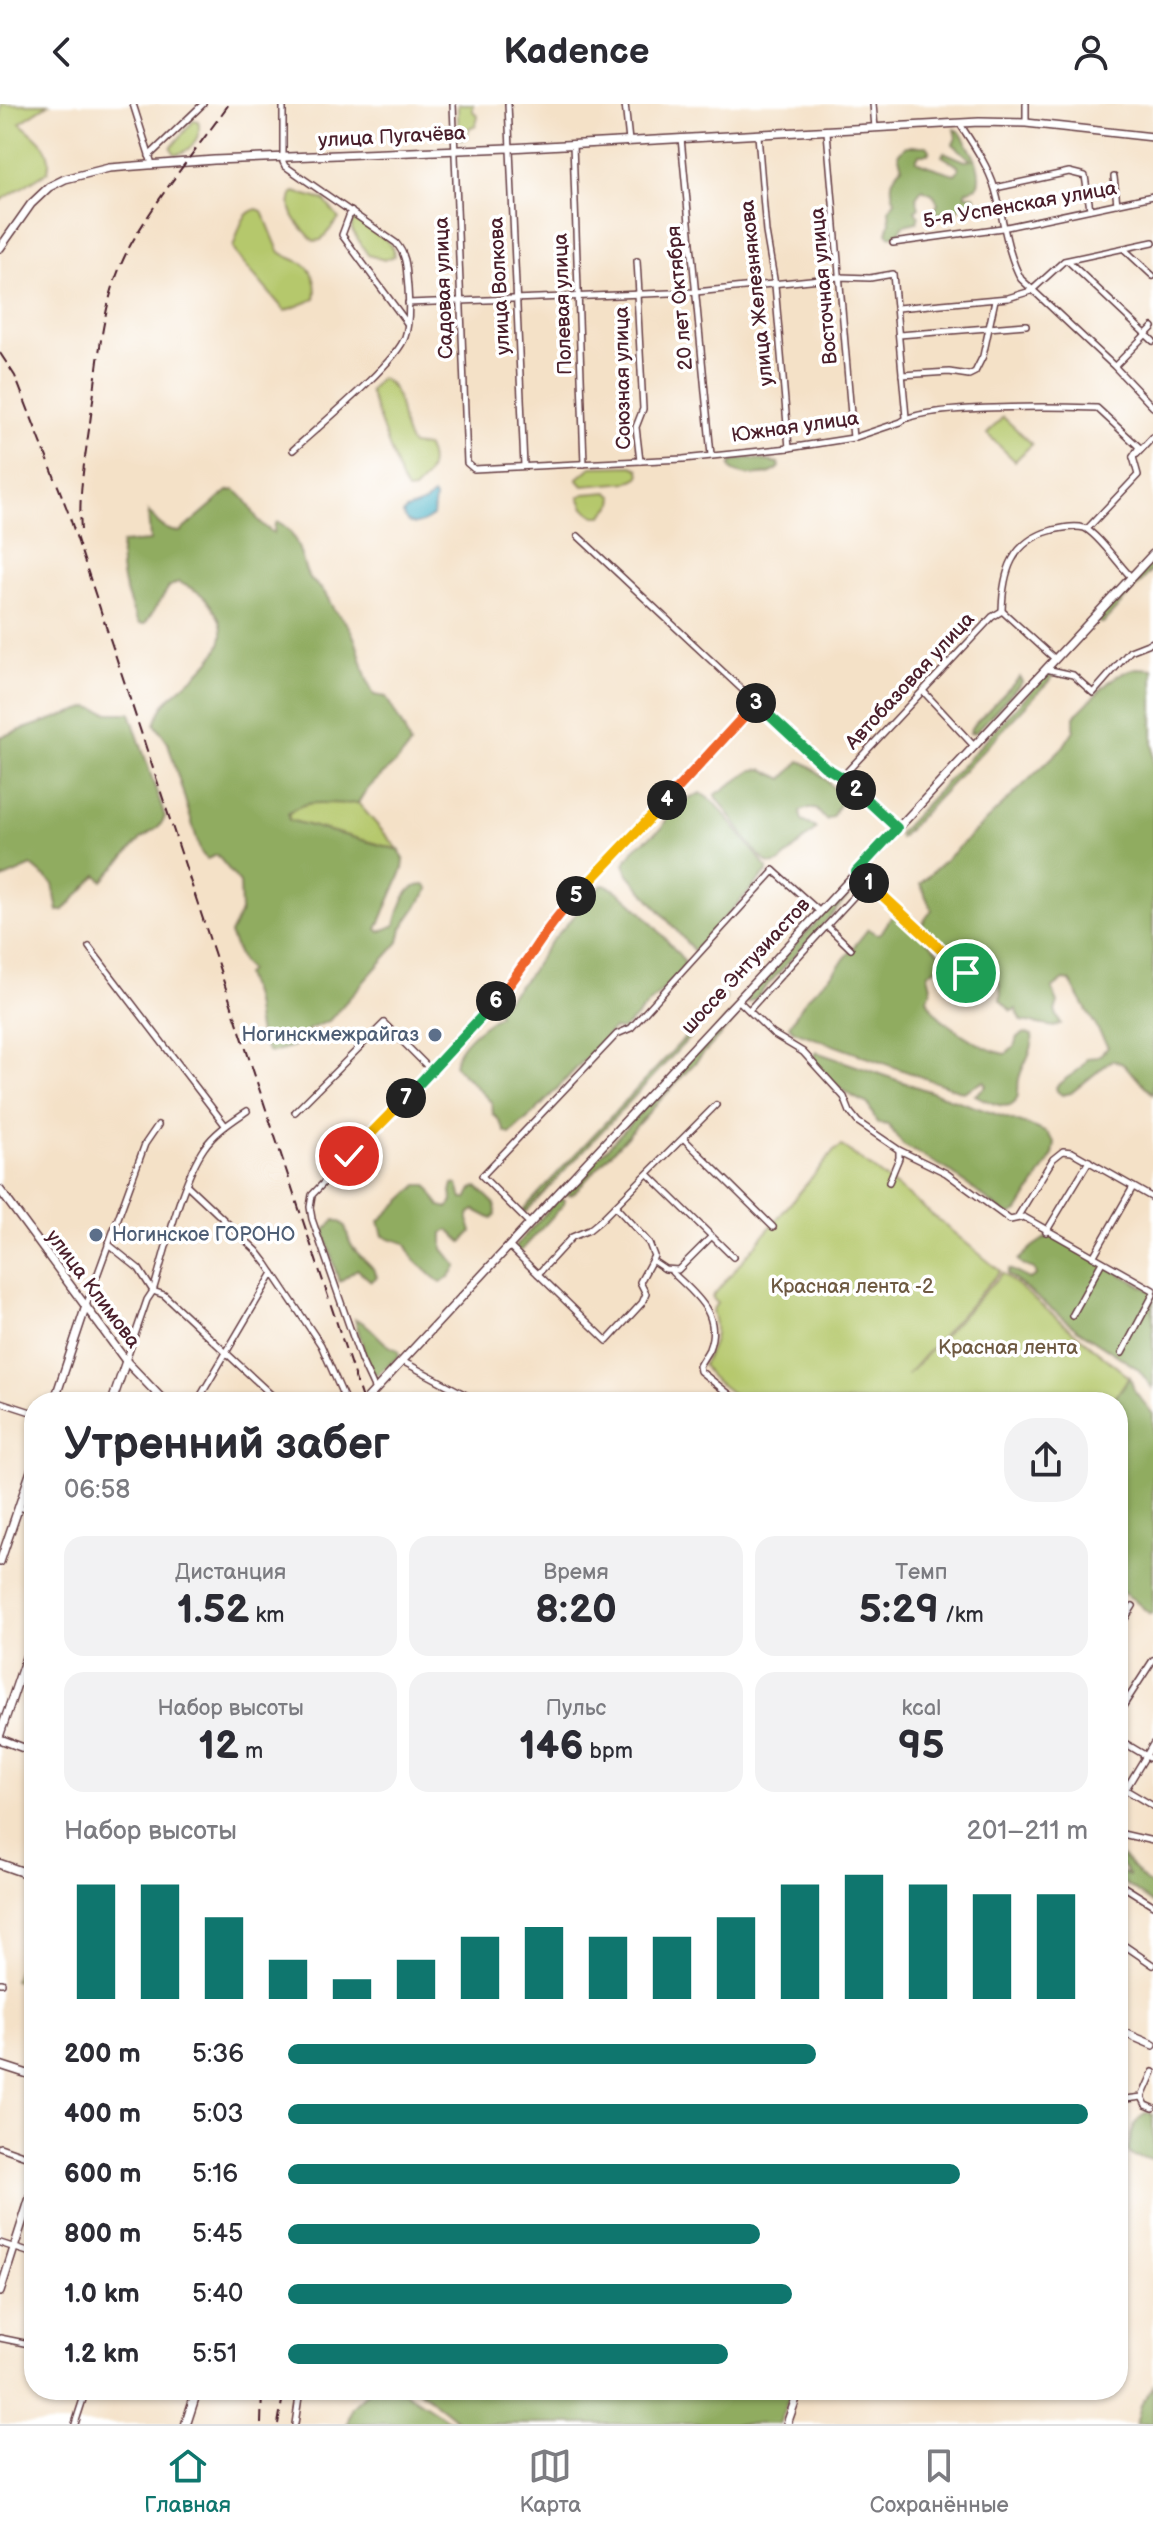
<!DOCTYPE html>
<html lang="ru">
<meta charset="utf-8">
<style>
body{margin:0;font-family:"Balsamiq Sans",sans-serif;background:#f2f2f3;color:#2b2b33;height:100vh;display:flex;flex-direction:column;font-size:30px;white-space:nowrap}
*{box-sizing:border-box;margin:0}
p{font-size:26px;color:#7c7c81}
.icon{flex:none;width:44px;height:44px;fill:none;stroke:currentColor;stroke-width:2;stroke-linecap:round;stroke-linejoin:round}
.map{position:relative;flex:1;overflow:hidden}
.side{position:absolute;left:24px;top:1288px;width:1104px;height:1008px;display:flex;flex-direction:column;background:#fff;border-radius:32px;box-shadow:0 2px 6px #0004}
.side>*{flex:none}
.pin{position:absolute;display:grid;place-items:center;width:68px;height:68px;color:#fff;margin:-34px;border:4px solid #fff;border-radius:50%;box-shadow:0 2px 8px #0007}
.km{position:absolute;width:40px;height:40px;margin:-20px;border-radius:50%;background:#222;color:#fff;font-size:22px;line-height:40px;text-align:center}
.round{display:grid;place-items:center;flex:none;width:84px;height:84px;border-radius:32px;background:#f2f2f3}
.overview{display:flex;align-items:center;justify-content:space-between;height:136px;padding:0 40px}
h1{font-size:44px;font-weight:700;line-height:60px}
.metrics{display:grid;grid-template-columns:repeat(3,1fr);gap:12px;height:136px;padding:8px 40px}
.metrics div{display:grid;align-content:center;border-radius:20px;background:#f2f2f3;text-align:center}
.metrics b{font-size:40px;font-weight:700}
.metrics small{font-size:22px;font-weight:400}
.metrics p{font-size:22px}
.chart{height:224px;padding:16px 40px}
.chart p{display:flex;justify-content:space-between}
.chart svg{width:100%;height:144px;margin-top:8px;stroke:#0f766e;stroke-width:6}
ul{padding:0 40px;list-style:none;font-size:26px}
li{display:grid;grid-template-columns:128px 96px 1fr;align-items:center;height:60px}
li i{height:20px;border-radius:10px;background:#0f766e}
header{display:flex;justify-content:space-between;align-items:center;height:104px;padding:0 40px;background:#fff;font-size:36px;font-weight:700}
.tab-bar{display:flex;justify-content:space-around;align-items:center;height:112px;border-top:2px solid #e1e1e2;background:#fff;font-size:22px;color:#7c7c81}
.tab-bar a{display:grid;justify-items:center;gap:4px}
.tab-bar .on{color:#0f766e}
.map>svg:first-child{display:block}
.green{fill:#b5c86c;stroke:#80744c;stroke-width:2}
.forest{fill:#90ac60;stroke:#6d6646;stroke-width:2}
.water{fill:#48b2c6;stroke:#496878;stroke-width:2}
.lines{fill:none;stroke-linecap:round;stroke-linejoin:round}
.street-casing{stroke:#643c42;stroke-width:8}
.secondary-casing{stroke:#643c42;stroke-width:10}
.primary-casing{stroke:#643c42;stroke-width:11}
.street{stroke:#fff;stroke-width:5}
.secondary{stroke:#fff;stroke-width:7}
.primary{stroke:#fff;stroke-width:8}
.rail{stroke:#4a1f2b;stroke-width:2;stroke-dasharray:12 6;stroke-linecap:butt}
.split-1-casing{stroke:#fff;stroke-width:16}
.split-2-casing{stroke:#fff;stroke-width:16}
.split-3-casing{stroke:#fff;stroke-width:16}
.split-4-casing{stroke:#fff;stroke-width:16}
.split-5-casing{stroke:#fff;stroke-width:16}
.split-6-casing{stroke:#fff;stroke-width:16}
.split-7-casing{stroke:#fff;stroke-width:16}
.split-8-casing{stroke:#fff;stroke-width:16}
.split-1{stroke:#f5b400;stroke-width:10}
.split-2{stroke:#22a559;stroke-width:10}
.split-3{stroke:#22a559;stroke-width:10}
.split-4{stroke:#f0652b;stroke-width:10}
.split-5{stroke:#f5b400;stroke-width:10}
.split-6{stroke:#f0652b;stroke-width:10}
.split-7{stroke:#22a559;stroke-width:10}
.split-8{stroke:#f5b400;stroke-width:10}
.service-dot{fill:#5c6f8a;stroke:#fff;stroke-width:3}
.labels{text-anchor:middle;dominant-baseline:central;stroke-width:7;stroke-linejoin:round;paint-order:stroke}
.street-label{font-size:20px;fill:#4a1f2b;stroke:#fff}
.service-label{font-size:20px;fill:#4e5e75;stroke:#fff;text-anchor:end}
.park-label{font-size:20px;fill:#6f5a42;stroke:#fff}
</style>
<header><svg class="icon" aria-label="back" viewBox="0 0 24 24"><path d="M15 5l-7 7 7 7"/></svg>Kadence<svg class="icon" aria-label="person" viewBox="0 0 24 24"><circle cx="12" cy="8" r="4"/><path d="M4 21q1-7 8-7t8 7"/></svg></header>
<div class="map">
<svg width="1153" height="2320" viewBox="0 0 1153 2320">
<rect width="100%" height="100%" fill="#fff"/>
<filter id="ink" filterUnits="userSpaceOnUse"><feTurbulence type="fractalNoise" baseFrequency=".0125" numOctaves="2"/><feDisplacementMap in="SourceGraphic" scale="16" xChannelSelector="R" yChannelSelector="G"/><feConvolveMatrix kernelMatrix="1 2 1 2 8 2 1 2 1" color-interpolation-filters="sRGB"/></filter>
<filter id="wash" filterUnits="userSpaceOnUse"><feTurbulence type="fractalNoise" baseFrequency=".006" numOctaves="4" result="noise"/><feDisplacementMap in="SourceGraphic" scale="32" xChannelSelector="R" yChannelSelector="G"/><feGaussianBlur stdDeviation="1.8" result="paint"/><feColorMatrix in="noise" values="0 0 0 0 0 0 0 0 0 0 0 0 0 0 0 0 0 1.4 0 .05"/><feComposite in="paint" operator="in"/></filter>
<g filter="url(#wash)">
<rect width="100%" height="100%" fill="#f4e1c7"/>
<g class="green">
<path d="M1,0H49L20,19C36,34 54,43 48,67L0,97Z"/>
<path d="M458,0H473V7L478,13L476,21L469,24L467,33L461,36L458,24Z"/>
<path d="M194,16L198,17C203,32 190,49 175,50L171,44Z"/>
<path d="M294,88L324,96L339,115L321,136L314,137C302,124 282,107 294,88Z"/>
<path d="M257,105L262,107C267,116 277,145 280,148C286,153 292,154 298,157C313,163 318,180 315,195L285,207L236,150L233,143C239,129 240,109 257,105Z"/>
<path d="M355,115C367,127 393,131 394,152L384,156L368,151L352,126V117Z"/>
<path d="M380,274C407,285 396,321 412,341L427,343C436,362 428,373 414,386L407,387L402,378L369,287Z"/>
<path d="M1003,313L1032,340L1015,357L987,330Z"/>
<path d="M632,362L639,365L640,372L629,378L583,382L577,375L591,363Z"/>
<path d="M608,388L614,393L613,400L602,412H595L584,404L579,393L584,390Z"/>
<path d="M318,698L358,699L399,746L289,716L288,710L297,701Z"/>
<path d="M842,1042L913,1095L1000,1167L907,1271L1002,1169L1129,1273L1112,1298H743L711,1273L703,1261C713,1240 719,1231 712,1207L717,1199L712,1193L834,1047Z"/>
<path d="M27,1839L34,1842V1883L14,1876Z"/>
</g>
<g class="forest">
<path d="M954,25L960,28C969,44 985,64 977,83L966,87V91H974L976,95C964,103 948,111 934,109L938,99L933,90L922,85L916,93L919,103L915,106L919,112L917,118L904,121L897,131L890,132L887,129L890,118L889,106L895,97C889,82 891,73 902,63L898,50L906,42H927L930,46L928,50H919L916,57C929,63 942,66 955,70L959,65L958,62L942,52L944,48L965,57L971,56L953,40L956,34Z"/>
<path d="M748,354L779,359L780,363C771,374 743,373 732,366L730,362L733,357Z"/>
<path d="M235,386C253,397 250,416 274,429L275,420L278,418C298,428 300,452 307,470C310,477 319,482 324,488C328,493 330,499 333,504C338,511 345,516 349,523C362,543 362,573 374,591L386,593L404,625L410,641C397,664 370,675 358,699C333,703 308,691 288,710L289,716L399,746L404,756L403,765L377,825L380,828L395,821C400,804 404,780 425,781L429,785L402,824L399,838L329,917L309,925L294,942L270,949C254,934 258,910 252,890C250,884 247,878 245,871L249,866L242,859L230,830L241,808L240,779L217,751L207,755L201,749L168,639L155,620C158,612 161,604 166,598C188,574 240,547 216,509C204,490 199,487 178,478L169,483L145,520H140L136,515C126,489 117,468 122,439L150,437L148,408C157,418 165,428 180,428L228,387Z"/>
<path d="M1153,457V465L1103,519H1099L1098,516Z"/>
<path d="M1137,564L1153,565V990L1123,960L1112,956L1071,989L1062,991L1057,987L1056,983C1066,972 1081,969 1087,954L1098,953L1108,943L1070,877L1064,876L1052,885L1058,899L1055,907L1061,920L1054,923L1022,917L1016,905L1011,907L1000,896C1004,866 989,876 969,868L923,824V818L932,806L920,780L1063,643L1074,626V612C1095,594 1109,570 1137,564Z"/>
<path d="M1047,570L1052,572L1051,575L900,734L898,730Z"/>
<path d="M1020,573L1022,578L976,628L970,629L971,624Z"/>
<path d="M89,603L109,609H130L165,713L159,723L141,735L103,777L97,771L64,806L58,807L53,780L32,762L0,776V633Z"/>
<path d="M800,657C815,662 833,682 842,696L832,713L826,716L816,705H805L800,708L802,717L813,722L816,725L779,759C773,760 773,762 767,758C751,747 729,708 715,691L753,666L763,665L783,675Z"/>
<path d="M701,689L717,701L767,764V768L694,847L628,770L624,760L636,743L662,724L673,702Z"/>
<path d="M855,777L859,780L857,783L755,895L747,899L746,894Z"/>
<path d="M602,781C625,783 665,835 681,853L685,859L682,867L626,923L621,926L613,925L538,1005L510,1030L505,1028L499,1016L493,1010L492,999L454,961C457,939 482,922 499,911L497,905L528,872L548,841Z"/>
<path d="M898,809L947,856L928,870C930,881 934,883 927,894C932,915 985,948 1006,950L1014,943L1017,933L1025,929L1032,931C1035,947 1022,960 1019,975C1017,983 1021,995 1012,1000C1004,1006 982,995 975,991L986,982L984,977L963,988L794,927L789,922L807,894L833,869L868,825L876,830L881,829L892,812Z"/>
<path d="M725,891L726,895L526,1108L522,1107Z"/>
<path d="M737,903L742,905L741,909L576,1087L571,1091L565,1090Z"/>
<path d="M816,948L1036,1024L1047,1029L1055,1039L1053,1051L1018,1107L1010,1111L1003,1108L948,1066L903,1041L888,1021L877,1019L868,1000C844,990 828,975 812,955Z"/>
<path d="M453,1080L458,1081L462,1095H467L472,1085L477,1083L495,1100L496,1111L492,1115L475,1106L470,1109L468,1115L472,1128L462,1138L449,1126L443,1129V1145L457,1162L449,1173L440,1179L415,1156L405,1139L383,1132L379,1117L418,1081H427L440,1102L448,1104L453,1097L451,1088Z"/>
<path d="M559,1094L565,1096L564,1100L521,1147L516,1146V1142Z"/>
<path d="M335,1116C351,1121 344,1130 352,1142C359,1154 374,1160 377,1173L371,1177L357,1165L339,1178L324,1127Z"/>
<path d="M1050,1131L1153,1188V1285L1138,1265L1077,1225L1007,1170L1009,1165L1029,1175L1036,1171L1034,1165L1022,1161L1018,1156L1032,1143Z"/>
<path d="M355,1215C373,1220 380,1241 398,1246L399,1252L377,1271L369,1265Z"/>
<path d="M1130,1273L1134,1286L1153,1310V1509L1150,1510L1133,1495L1118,1486V1463L1122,1448L1118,1443V1298H1112Z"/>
<path d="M1118,1752H1122L1145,1777L1153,1782V1799L1118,1775V1767L1130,1772L1118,1757L1121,1756Z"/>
<path d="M1148,2009L1153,2011V2055L1132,2052L1128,2047C1130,2034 1134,2013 1148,2009Z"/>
<path d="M1153,2281V2320H1136L1141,2301Z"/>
<path d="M370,2286L405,2288L455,2320H347L352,2303Z"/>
<path d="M419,2286H792L779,2320H462Z"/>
</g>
<path class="water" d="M433,391L435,394L433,412C423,419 408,427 403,410L406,406L425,399Z"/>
</g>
<g filter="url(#ink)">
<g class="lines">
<g class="street-casing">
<g id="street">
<path d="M133,0L152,60"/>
<path d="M283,0V58L285,62L396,139C408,153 406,166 408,184C409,199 410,219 405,233C397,258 316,325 293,346"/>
<path d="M453,0L467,359L474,365L683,355L789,344L853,334L901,318C920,300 1065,303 1097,304L1139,343L1133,353"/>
<path d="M508,0L524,362"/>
<path d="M625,0L629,37"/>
<path d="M873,0L875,24"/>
<path d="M1026,0V19"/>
<path d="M960,20C973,40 988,62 995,85C1004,116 1006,147 1021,175L1114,262L1153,303"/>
<path d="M827,28L853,334"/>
<path d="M758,31L766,128L775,181L789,344"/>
<path d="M681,34L711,351"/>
<path d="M573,40L584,360"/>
<path d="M149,52L203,0"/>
<path d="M1114,73L1117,100"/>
<path d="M995,84L1069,68L1085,72L1090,105"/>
<path d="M351,107L342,131L407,219"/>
<path d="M893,139L1002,124L1153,92"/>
<path d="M1124,145L1153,172"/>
<path d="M637,157L639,190"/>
<path d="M1068,157L1153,237"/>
<path d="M637,190L643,305L636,323L640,357"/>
<path d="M408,199L696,188L839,173L870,174L893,170L906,313"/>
<path d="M897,204L1008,194L1031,187L1064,157L1153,138"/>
<path d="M899,231L1026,221"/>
<path d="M1115,262L1153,223"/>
<path d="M902,271L949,268L969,271L975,268L983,252L995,196"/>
<path d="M1137,350L1153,333"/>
<path d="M1087,425L1138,371L1133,353"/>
<path d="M578,432L825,663L842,673L897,724"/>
<path d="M1055,555L1002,507C1003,468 1011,437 1053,426C1063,424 1075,421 1084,424C1096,428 1120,462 1131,473"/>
<path d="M1046,565L1073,571L1093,589L1130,547L1153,538"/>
<path d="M923,587L974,642"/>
<path d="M842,673L992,513L1002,507"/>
<path d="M773,766L820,808"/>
<path d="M856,768L985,884"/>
<path d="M827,822L851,845"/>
<path d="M89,843L225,1021"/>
<path d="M738,896L773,930L803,948L844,993L850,1008L858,1018L899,1046L946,1069L1010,1116L1024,1113L1153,1186"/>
<path d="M749,906L867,778"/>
<path d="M295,1008L384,919L432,967"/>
<path d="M684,1035L773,1123"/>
<path d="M648,1070L733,1153"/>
<path d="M889,1078L899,1054V1047"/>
<path d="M187,1081L257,1147L267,1160L321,1241L346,1298"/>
<path d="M1018,1112L1053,1055L1063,1047L1072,1048L1153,1094"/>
<path d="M530,1120L482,1072L617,930L631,924L774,767"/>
<path d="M1046,1128L1089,1057"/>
<path d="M108,1140L139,1165L153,1187L164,1191L279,1298"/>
<path d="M509,1142L607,1237L642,1199L646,1190L640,1178L654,1152L649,1139L615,1102"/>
<path d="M1093,1153L1133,1083"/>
<path d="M653,1157L665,1165L678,1166L711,1133"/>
<path d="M672,1168C693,1189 723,1209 709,1245C706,1251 702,1256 699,1262L700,1267L739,1298"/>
<path d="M538,1170L572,1133L589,1126L600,1117L716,1001"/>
<path d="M86,1202L145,1040L158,1021"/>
<path d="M1072,1212L1102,1158"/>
<path d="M1122,1249L1153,1191"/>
<path d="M126,1257L147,1196L153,1187C166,1146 181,1078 204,1044C215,1028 231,1018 247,1007"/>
<path d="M402,1257L479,1298"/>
<path d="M375,1286L361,1256L312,1115L310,1103L312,1091L484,910L519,871L559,809L608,760L756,599"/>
<path d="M0,1298L34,1309"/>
<path d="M197,1298L273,1169"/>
<path d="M332,1298L343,1292"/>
<path d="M19,1402L34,1410"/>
<path d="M1118,1526L1133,1502"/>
<path d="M1118,1610L1153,1556"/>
<path d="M1118,1635L1153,1656"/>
<path d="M1126,1686L1153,1702"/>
<path d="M1118,1698L1153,1640"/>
<path d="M1118,1729L1153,1737"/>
<path d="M1118,1779L1153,1801"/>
<path d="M1118,1837L1153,1861"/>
<path d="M0,1879H2"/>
<path d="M1142,1993L1153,1968"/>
<path d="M1142,1993L1146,2001L1153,2004"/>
<path d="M1118,1996L1142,1993"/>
<path d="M0,2043L34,2055"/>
<path d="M0,2139L34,2150"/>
<path d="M0,2234L34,2241"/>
<path d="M410,2287V2286"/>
<path d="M75,2320L86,2286"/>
<path d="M295,2320L300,2286"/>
</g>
</g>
<g class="secondary-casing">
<g id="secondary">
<path d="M0,144L31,100L49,83L65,75L109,64L214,56L509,44L979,18L1026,19L1153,33"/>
<path d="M0,1086L126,1257L165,1298"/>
<path d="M54,1298L86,1202"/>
<path d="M112,1298L126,1257"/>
<path d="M364,1298L1153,450"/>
<path d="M0,1458L34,1358"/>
<path d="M0,1630L34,1530"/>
<path d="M0,1635L34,1648"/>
<path d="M1118,1926L1153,1941"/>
<path d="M0,1961L34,1972"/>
<path d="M0,2188L34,2081"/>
<path d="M787,2320L799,2286"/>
</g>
</g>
<g class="primary-casing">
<g id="primary">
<path d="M0,1760L34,1772"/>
<path d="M186,2320L197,2286"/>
</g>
</g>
<use href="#street" class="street"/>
<use href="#secondary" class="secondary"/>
<use href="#primary" class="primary"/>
<g class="rail">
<path d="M0,249L15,272L67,405L363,1298"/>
<path d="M81,426C78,387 86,350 91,311C99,254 102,192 131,140C159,91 196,46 229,0"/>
<path d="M261,2320L262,2286"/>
<path d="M278,2320L284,2286"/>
</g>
</g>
</g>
<g class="lines" filter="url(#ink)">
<g class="split-1-casing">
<path id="split-1" d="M869,779L966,869"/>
</g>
<g class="split-2-casing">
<path id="split-2" d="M856,686L897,724L856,768L869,779"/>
</g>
<g class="split-3-casing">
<path id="split-3" d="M756,599L825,663L842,673L856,686"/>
</g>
<g class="split-4-casing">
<path id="split-4" d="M667,696L756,599"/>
</g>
<g class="split-5-casing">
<path id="split-5" d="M576,792L667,696"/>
</g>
<g class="split-6-casing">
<path id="split-6" d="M496,897C525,864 545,823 576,792"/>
</g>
<g class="split-7-casing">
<path id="split-7" d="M406,994L496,897"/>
</g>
<g class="split-8-casing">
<path id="split-8" d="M349,1052L406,994"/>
</g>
<use href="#split-1" class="split-1"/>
<use href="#split-2" class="split-2"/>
<use href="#split-3" class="split-3"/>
<use href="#split-4" class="split-4"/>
<use href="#split-5" class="split-5"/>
<use href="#split-6" class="split-6"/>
<use href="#split-7" class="split-7"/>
<use href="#split-8" class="split-8"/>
</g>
<g class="service-dot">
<circle cx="435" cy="931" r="8"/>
<circle cx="96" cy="1131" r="8"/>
</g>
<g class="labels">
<g class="street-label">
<text transform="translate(392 33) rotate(-3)">улица Пугачёва</text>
<text transform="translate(1020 101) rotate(-10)">5-я Успенская улица</text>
<text transform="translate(500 182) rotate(-93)">улица Волкова</text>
<text transform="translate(824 182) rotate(-95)">Восточная улица</text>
<text transform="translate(444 184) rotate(-92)">Садовая улица</text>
<text transform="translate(757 189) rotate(-96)">улица Железнякова</text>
<text transform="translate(680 194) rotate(-95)">20 лет Октября</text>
<text transform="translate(563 200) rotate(-92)">Полевая улица</text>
<text transform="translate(623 274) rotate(-91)">Союзная улица</text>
<text transform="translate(795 323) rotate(-8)">Южная улица</text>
<text transform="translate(910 577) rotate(-47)">Автобазовая улица</text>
<text transform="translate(746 862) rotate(-47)">шоссе Энтузиастов</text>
<text transform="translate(93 1185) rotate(53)">улица Климова</text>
</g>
<g class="service-label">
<text x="419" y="931">Ногинскмежрайгаз</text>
<text x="112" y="1131" text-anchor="start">Ногинское ГОРОНО</text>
</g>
<g class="park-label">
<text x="852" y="1183">Красная лента -2</text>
<text x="1008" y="1244">Красная лента</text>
</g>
</g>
</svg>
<div class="pin" style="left:966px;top:869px;background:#1e9e55"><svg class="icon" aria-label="arrive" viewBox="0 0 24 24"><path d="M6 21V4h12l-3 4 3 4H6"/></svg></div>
<div class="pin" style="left:349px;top:1052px;background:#d93025"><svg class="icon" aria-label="check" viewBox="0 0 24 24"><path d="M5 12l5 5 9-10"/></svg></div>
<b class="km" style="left:869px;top:779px">1</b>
<b class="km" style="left:856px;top:686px">2</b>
<b class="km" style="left:756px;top:599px">3</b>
<b class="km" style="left:667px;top:696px">4</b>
<b class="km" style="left:576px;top:792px">5</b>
<b class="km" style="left:496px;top:897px">6</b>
<b class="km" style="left:406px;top:994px">7</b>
<section class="side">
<div class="overview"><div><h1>Утренний забег</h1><p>06:58</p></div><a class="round"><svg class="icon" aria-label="share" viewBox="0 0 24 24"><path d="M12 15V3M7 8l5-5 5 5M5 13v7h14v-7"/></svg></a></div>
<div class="metrics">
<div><p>Дистанция</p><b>1.52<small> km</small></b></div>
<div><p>Время</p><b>8:20</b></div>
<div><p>Темп</p><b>5:29<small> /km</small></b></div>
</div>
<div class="metrics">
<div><p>Набор высоты</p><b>12<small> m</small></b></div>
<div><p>Пульс</p><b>146<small> bpm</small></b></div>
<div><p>kcal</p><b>95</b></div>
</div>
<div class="chart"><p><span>Набор высоты</span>201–211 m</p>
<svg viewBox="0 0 160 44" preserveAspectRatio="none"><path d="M5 44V9M15 44V9M25 44V19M35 44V32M45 44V38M55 44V32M65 44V25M75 44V22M85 44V25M95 44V25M105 44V19M115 44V9M125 44V6M135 44V9M145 44V12M155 44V12"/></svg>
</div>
<ul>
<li><b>200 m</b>5:36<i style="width:66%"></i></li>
<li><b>400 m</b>5:03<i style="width:100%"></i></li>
<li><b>600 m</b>5:16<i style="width:84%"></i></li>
<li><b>800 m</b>5:45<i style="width:59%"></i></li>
<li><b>1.0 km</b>5:40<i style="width:63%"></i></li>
<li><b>1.2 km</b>5:51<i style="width:55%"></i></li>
</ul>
</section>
</div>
<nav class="tab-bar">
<a class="on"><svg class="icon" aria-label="home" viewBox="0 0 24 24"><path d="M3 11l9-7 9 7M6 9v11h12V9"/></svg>Главная</a>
<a><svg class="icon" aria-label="map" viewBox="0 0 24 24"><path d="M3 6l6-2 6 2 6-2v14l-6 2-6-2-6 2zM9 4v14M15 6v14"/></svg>Карта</a>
<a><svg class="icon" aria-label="saved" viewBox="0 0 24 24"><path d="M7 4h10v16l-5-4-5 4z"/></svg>Сохранённые</a>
</nav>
